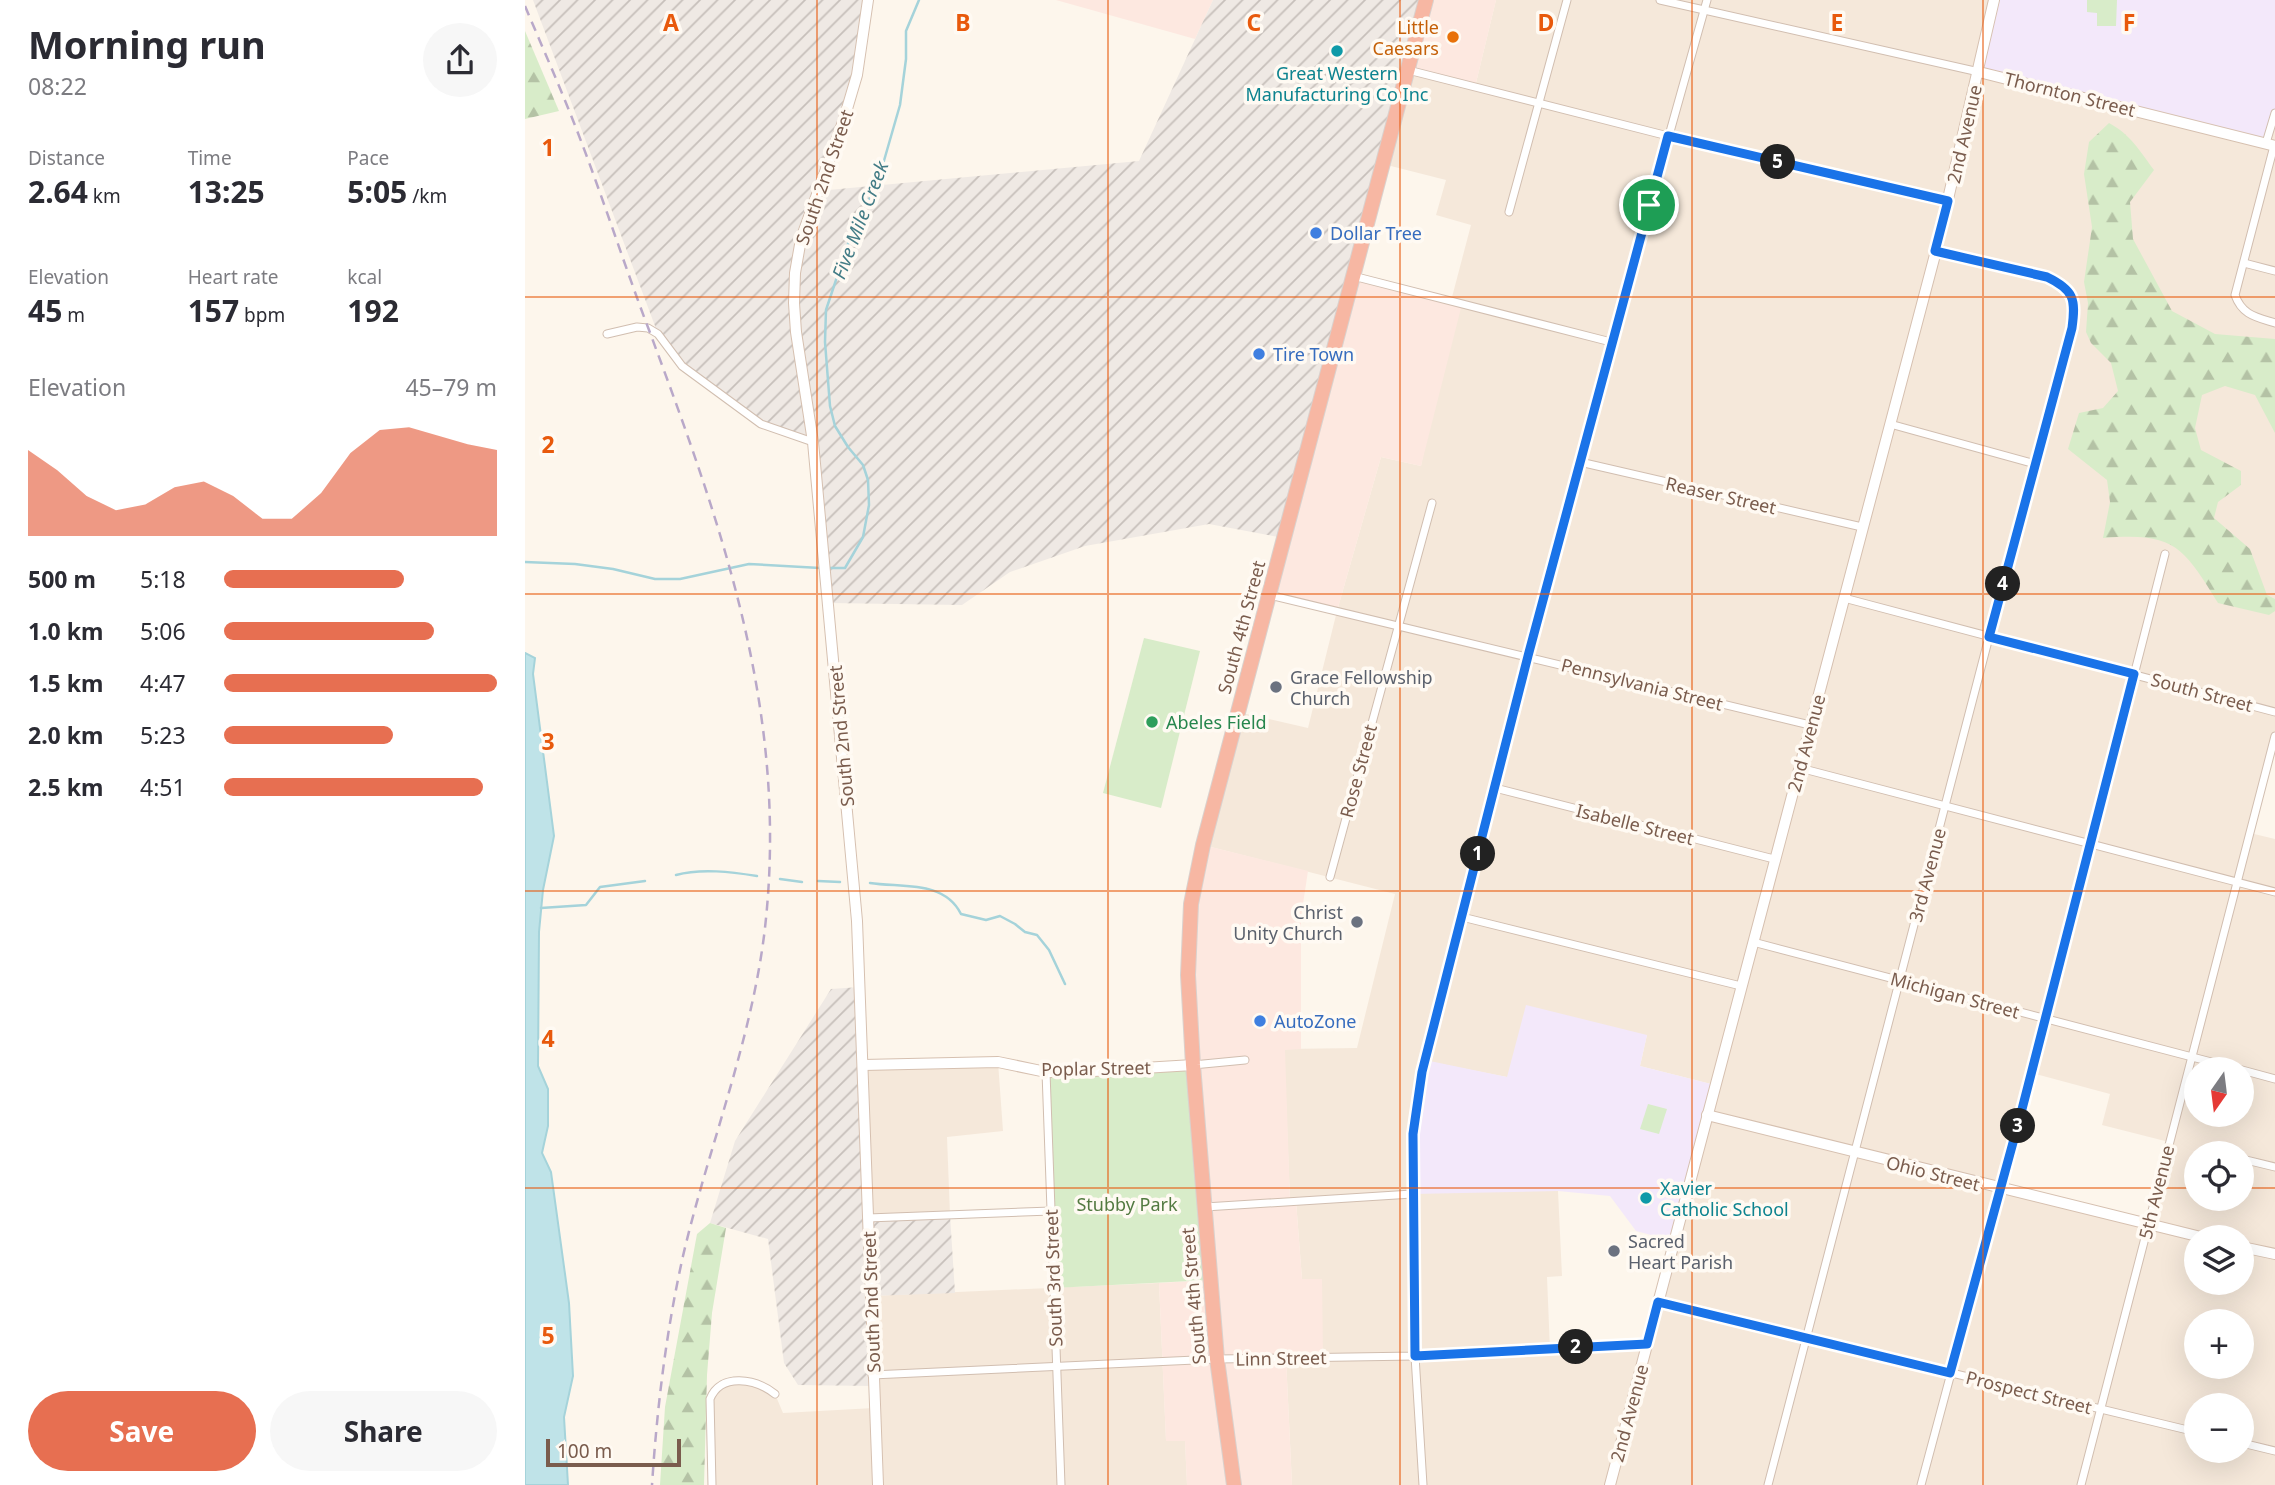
<!DOCTYPE html>
<meta charset="utf-8">
<style>
body{margin:0;font-family:"Noto Sans",sans-serif;background:#f7f7f7;color:#2b2b33;height:100vh;display:flex;flex-direction:column;font-size:26px;white-space:nowrap}
*{box-sizing:border-box;margin:0}
p{font-size:23px;color:#7c7c81}
.icon{flex:none;width:38px;height:38px;fill:none;stroke:currentColor;stroke-width:2;stroke-linecap:round;stroke-linejoin:round}
.map{position:relative;flex:1;overflow:hidden}
.side{display:flex;flex-direction:column;background:#fff;width:525px}
.side>*{flex:none}
.needle{width:46px;rotate:194deg}
.buttons{position:absolute;left:1659px;top:1057px;display:grid;gap:14px}
.buttons a{display:grid;place-items:center;width:70px;height:70px;border-radius:50%;background:#fff;box-shadow:0 7px 28px #0002;font-size:35px}
.scale{position:absolute;left:21px;bottom:18px;width:135px;box-sizing:border-box;padding-left:7px;border:4px solid #7a5c4d;border-top:0;font-size:19px;line-height:24px;white-space:nowrap;color:#7a5c4d;-webkit-text-stroke:5px #fffaf3;paint-order:stroke}
.pin{position:absolute;display:grid;place-items:center;width:60px;height:60px;color:#fff;margin:-30px;border:4px solid #fff;border-radius:50%;box-shadow:0 2px 7px #0007}
.km{position:absolute;width:35px;height:35px;margin:-18px;border-radius:50%;background:#222;color:#fff;font-size:19px;line-height:35px;text-align:center}
.round{display:grid;place-items:center;flex:none;width:74px;height:74px;border-radius:37px;background:#f7f7f7}
.head{display:flex;align-items:center;justify-content:space-between;height:119px;padding:0 28px}
h1{font-size:38px;font-weight:700;line-height:52px}
.metrics{display:grid;grid-template-columns:repeat(3,1fr);gap:10px;height:119px;padding:7px 28px}
.metrics div{display:grid;align-content:center}
.metrics b{font-size:30px;font-weight:700}
.metrics small{font-size:19px;font-weight:400}
.metrics p{font-size:19px}
.chart{height:196px;padding:14px 28px}
.chart p{display:flex;justify-content:space-between}
.chart svg{width:100%;height:126px;margin-top:7px;fill:#e76f51;opacity:.7}
.button{display:flex;gap:14px;margin-top:auto;padding:14px 28px}
.button a{flex:1;height:80px;border-radius:42px;background:#e76f51;color:#fff;font-size:28px;font-weight:700;line-height:80px;text-align:center}
.button a+a{background:#f7f7f7;color:#2b2b33}
ul{padding:0 28px;list-style:none;font-size:23px}
li{display:grid;grid-template-columns:112px 84px 1fr;align-items:center;height:52px}
li i{height:18px;border-radius:9px;background:#e76f51}
main{display:flex;flex:1;min-height:0}
.map>svg:first-child{display:block}
.residential{fill:#f5e8da;fill-rule:evenodd}
.commercial{fill:#fde8e0}
.industrial{fill:url(#industrial-furrows)}
.education{fill:#f3e8fa}
.forest{fill:url(#forest-firs)}
.green{fill:#d8ecc9}
.water{fill:#bfe3e8;stroke:#a5d3da;stroke-width:2}
.lines{fill:none;stroke-linecap:round;stroke-linejoin:round}
.stream{stroke:#a5d3da;stroke-width:2.5}
.street-casing{stroke:#d1beb0;stroke-width:9}
.secondary-casing{stroke:#d6c0b0;stroke-width:12}
.highway-casing{stroke:#dad1cd;stroke-width:16}
.street{stroke:#fff;stroke-width:7}
.secondary{stroke:#fff;stroke-width:10}
.highway{stroke:#f7b7a3;stroke-width:14}
.rail{stroke:#b9a8c9;stroke-width:2.5;stroke-dasharray:10 7;stroke-linecap:butt}
.route-casing{stroke:#fff;stroke-width:14}
.route{stroke:#1a73e8;stroke-width:9}
.grid{fill:none;stroke:#e8590c;stroke-width:2;stroke-opacity:0.55}
.food-dot{fill:#e8710a;stroke:#fffaf3;stroke-width:2.5}
.culture-dot{fill:#0f9aa8;stroke:#fffaf3;stroke-width:2.5}
.shop-dot{fill:#3f7fe0;stroke:#fffaf3;stroke-width:2.5}
.worship-dot{fill:#6b7280;stroke:#fffaf3;stroke-width:2.5}
.leisure-dot{fill:#2e9e5b;stroke:#fffaf3;stroke-width:2.5}
.labels{text-anchor:middle;dominant-baseline:central;stroke-width:7;stroke-linejoin:round;paint-order:stroke}
.food-label{font-size:18px;fill:#c56008;stroke:#fffaf3;text-anchor:end}
.culture-label{font-size:18px;fill:#0d838f;stroke:#fffaf3}
.street-label{font-size:18px;fill:#7a5c4d;stroke:#fffaf3}
.shop-label{font-size:18px;fill:#366cbe;stroke:#fffaf3;text-anchor:start}
.worship-label{font-size:18px;fill:#5b616d;stroke:#fffaf3;text-anchor:start}
.leisure-label{font-size:18px;fill:#27864d;stroke:#fffaf3;text-anchor:start}
.park-label{font-size:18px;fill:#537a41;stroke:#fffaf3}
.water-label{font-size:19px;font-style:italic;fill:#437c86;stroke:#fffaf3}
.grid-label{font-size:23px;text-anchor:middle;font-weight:bold;fill:#e8590c;stroke:#fffaf3;stroke-width:7;stroke-linejoin:round;paint-order:stroke}
</style>
<main>
<section class="side">
<div class="head"><div><h1>Morning run</h1><p>08:22</p></div><a class="round"><svg class="icon" aria-label="share" viewBox="0 0 24 24"><path d="M12 15V3M7 8l5-5 5 5M5 13v7h14v-7"/></svg></a></div>
<div class="metrics">
<div><p>Distance</p><b>2.64<small> km</small></b></div>
<div><p>Time</p><b>13:25</b></div>
<div><p>Pace</p><b>5:05<small> /km</small></b></div>
</div>
<div class="metrics">
<div><p>Elevation</p><b>45<small> m</small></b></div>
<div><p>Heart rate</p><b>157<small> bpm</small></b></div>
<div><p>kcal</p><b>192</b></div>
</div>
<div class="chart"><p><span>Elevation</span>45–79 m</p>
<svg viewBox="0 0 160 44" preserveAspectRatio="none"><path d="M0 44V14L10 21L20 30L30 35L40 33L50 27L60 25L70 30L80 38L90 38L100 29L110 15L120 7L130 6L140 9L150 12L160 14V44z"/></svg>
</div>
<ul>
<li><b>500 m</b>5:18<i style="width:66%"></i></li>
<li><b>1.0 km</b>5:06<i style="width:77%"></i></li>
<li><b>1.5 km</b>4:47<i style="width:100%"></i></li>
<li><b>2.0 km</b>5:23<i style="width:62%"></i></li>
<li><b>2.5 km</b>4:51<i style="width:95%"></i></li>
</ul>
<div class="button"><a>Save</a><a>Share</a></div>
</section>
<div class="map">
<svg width="1750" height="1485" viewBox="0 0 1750 1485">
<defs>
<pattern id="industrial-furrows" width="10" height="10" patternUnits="userSpaceOnUse" patternTransform="scale(1.75)"><rect width="10" height="10" fill="#efe9e4"/><path d="M-1 1l2-2M0 10L10 0M9 11l2-2" fill="none" stroke="#c7c0bb"/></pattern>
<pattern id="forest-firs" width="22" height="20" patternUnits="userSpaceOnUse" patternTransform="scale(1.75)"><rect width="22" height="20" fill="#d8ecc9"/><path d="M5 1l3.5 6h-7zM16 11l3.5 6h-7z" fill="#b4c2a5"/></pattern>
</defs>
<rect width="100%" height="100%" fill="#fdf6ec"/>
<g class="residential">
<path d="M971,0H1469L1750,113V736L1725,833L1750,839V1485H767L761,1358L796,1279H777L771,1201H765L759,1049L832,1048L870,894L678,845L713,712L783,728L812,611L856,457L896,466L926,301L946,225L911,215L921,180L858,164L882,70L950,87ZM1122,1035L1115,1066L1190,1085L1122,1344L1025,1350L1022,1277L1037,1276L1033,1191L900,1061L982,1077ZM1671,1069H1717V1115H1671ZM1507,1073L1585,1094L1577,1125L1644,1142L1623,1225L1477,1189ZM1671,1153H1717V1199H1671ZM1671,1237H1717V1283H1671ZM1671,1321H1717V1367H1671ZM1671,1405H1717V1451H1671Z"/>
<path d="M473,1062L478,1131L422,1137L425,1215L343,1218L338,1065Z"/>
<path d="M634,1283L641,1440H660L662,1485H187L188,1390L212,1380L250,1394L258,1413L349,1408L345,1296Z"/>
</g>
<g class="commercial">
<path d="M531,0H688L670,39Z"/>
<path d="M901,0H971L950,87L882,70Z"/>
<path d="M828,276L937,304L896,466L856,457L812,611L744,595Z"/>
<path d="M678,845L783,871L776,917V1049L760,1050L765,1201H771L777,1279H797L798,1358H761L767,1485H662L660,1441H641L634,1283L685,1280L663,975Z"/>
</g>
<g class="industrial">
<path d="M8,0H343L340,31L293,191L614,161L688,0H901L759,538L684,524L560,546L485,572L437,605L304,603L288,443L236,424L157,366L133,334Z"/>
<path d="M335,987L343,1218L425,1215L430,1293L346,1296L348,1386L273,1385L259,1363L243,1239L185,1223L210,1141L306,989Z"/>
</g>
<g class="education">
<path d="M1469,0H1750V113L1741,143L1454,72Z"/>
<path d="M1001,1005L1122,1035L1115,1066L1190,1085L1149,1241L1111,1231L1085,1196L1033,1191L887,1194L888,1134L900,1060L982,1077Z"/>
</g>
<g class="forest">
<path d="M0,31L34,111L0,119Z"/>
<path d="M1584,123C1605,134 1615,151 1629,170L1605,202L1608,239L1647,311L1690,334L1750,339V433L1730,395L1700,386L1677,395L1670,428L1676,450L1716,471V485L1693,502L1689,518L1725,549L1742,595L1750,599V611L1744,615L1693,603C1658,546 1649,532 1578,538L1585,502L1582,480L1543,449L1554,413L1578,408L1593,391L1586,363L1566,343L1561,332L1563,303L1559,282L1567,227L1559,174L1564,142Z"/>
<path d="M185,1223L201,1228L187,1313L182,1375L179,1485H135L140,1407L172,1234Z"/>
</g>
<g class="green">
<path d="M1562,0H1592L1591,26H1572V13L1562,12Z"/>
<path d="M619,638L675,651L636,808L578,793Z"/>
<path d="M668,1065L685,1280L529,1288L521,1072Z"/>
<path d="M1123,1104L1142,1109L1134,1134L1115,1129Z"/>
</g>
<path class="water" d="M0,653L10,658L8,674L29,836L18,890L14,932L13,1066L23,1089V1126L17,1153L26,1172L44,1303L48,1376L39,1417L43,1485H0Z"/>
<g class="lines">
<g class="stream">
<path d="M0,562L50,564L88,569L130,579H155L224,564L295,568"/>
<path d="M302,568H320L338,537L344,505L343,480L338,465L323,447L310,426L305,406L300,342L301,310L328,229L352,185L375,105L381,59V31L394,0"/>
<path d="M151,875C176,868 207,872 232,876"/>
<path d="M255,879L277,882"/>
<path d="M293,881L315,882"/>
<path d="M345,883C377,888 419,880 436,914L461,920L475,916L490,924L500,932L512,935L524,950L540,984"/>
<path d="M16,908L61,905L75,887L120,881"/>
</g>
<g class="street-casing">
<g id="street">
<path d="M1135,0L1454,72"/>
<path d="M883,70L1143,136L1423,201"/>
<path d="M1741,143L1750,113"/>
<path d="M1749,146L1710,295C1717,315 1731,317 1750,323"/>
<path d="M984,212L1042,0"/>
<path d="M1719,263L1750,271"/>
<path d="M828,276L1086,342"/>
<path d="M82,334L112,327L123,328L133,334L157,366L236,424L288,442"/>
<path d="M1365,424L1510,464"/>
<path d="M1055,462L1337,527"/>
<path d="M744,595L1285,725"/>
<path d="M1319,598L1750,712"/>
<path d="M1275,768L1750,892"/>
<path d="M970,788L1249,859"/>
<path d="M805,877L907,503"/>
<path d="M937,917L1216,986"/>
<path d="M1228,942L1713,1069"/>
<path d="M668,1065L720,1060"/>
<path d="M1717,1070L1750,1079"/>
<path d="M521,1072L536,1485"/>
<path d="M1717,1159L1750,1167"/>
<path d="M680,1207L887,1194"/>
<path d="M343,1218L526,1211"/>
<path d="M1133,1302L1671,1432"/>
<path d="M347,1375L692,1359L890,1356L1122,1344"/>
<path d="M1717,1443L1750,1451"/>
<path d="M187,1485L185,1399C196,1372 231,1379 250,1394"/>
<path d="M898,1485L890,1356L887,1194L888,1134L897,1072L1086,342L1182,0"/>
<path d="M1243,1485L1464,637L1547,328C1551,299 1549,290 1522,277L1411,251"/>
<path d="M1396,1485L1521,1019L1640,554"/>
<path d="M1556,1485L1750,736"/>
</g>
</g>
<g class="secondary-casing">
<g id="secondary">
<path d="M343,0L332,75L319,119L276,239L270,273L269,303L271,332L288,442L332,921L353,1485"/>
<path d="M1454,72L1750,146"/>
<path d="M338,1065L473,1062L521,1072H552L668,1065"/>
<path d="M1182,1115L1676,1237"/>
<path d="M1717,1247L1750,1254"/>
<path d="M1085,1485L1411,251L1469,0"/>
</g>
</g>
<g class="highway-casing">
<path id="highway" d="M709,1485L692,1359L668,1065L663,975L666,904L678,845L901,0"/>
</g>
<use href="#street" class="street"/>
<use href="#secondary" class="secondary"/>
<use href="#highway" class="highway"/>
<path class="rail" d="M0,6C19,51 39,96 56,141C80,204 100,267 124,330C198,529 266,718 239,936C225,1045 183,1149 158,1256C141,1332 132,1408 127,1485"/>
</g>
<g class="lines">
<g class="route-casing">
<path id="route" d="M1143,136L1423,201L1410,251L1522,277C1549,290 1551,299 1547,328L1464,637L1609,674L1495,1117L1425,1373L1133,1302L1122,1344L890,1356L888,1134L897,1072L1003,656Z"/>
</g>
<use href="#route" class="route"/>
</g>
<path class="grid" d="M292,0V1485M583,0V1485M875,0V1485M1167,0V1485M1458,0V1485M0,297H1750M0,594H1750M0,891H1750M0,1188H1671M1717,1188H1750"/>
<circle class="food-dot" cx="928" cy="37" r="7"/>
<g class="culture-dot">
<circle cx="812" cy="51" r="7"/>
<circle cx="1121" cy="1198" r="7"/>
</g>
<g class="shop-dot">
<circle cx="791" cy="233" r="7"/>
<circle cx="734" cy="354" r="7"/>
<circle cx="735" cy="1021" r="7"/>
</g>
<g class="worship-dot">
<circle cx="751" cy="687" r="7"/>
<circle cx="832" cy="922" r="7"/>
<circle cx="1089" cy="1251" r="7"/>
</g>
<circle class="leisure-dot" cx="627" cy="722" r="7"/>
<g class="labels">
<g class="food-label">
<text x="914" y="27">Little<tspan x="914" dy="21">Caesars</tspan></text>
</g>
<g class="culture-label">
<text x="812" y="73">Great Western<tspan x="812" dy="21">Manufacturing Co Inc</tspan></text>
<text x="1135" y="1188" text-anchor="start">Xavier<tspan x="1135" dy="21">Catholic School</tspan></text>
</g>
<g class="street-label">
<text transform="translate(1545 94) rotate(14)">Thornton Street</text>
<text transform="translate(1439 134) rotate(-77)">2nd Avenue</text>
<text transform="translate(299 177) rotate(-71)">South 2nd Street</text>
<text transform="translate(1196 495) rotate(13)">Reaser Street</text>
<text transform="translate(716 627) rotate(-75)">South 4th Street</text>
<text transform="translate(1117 684) rotate(14)">Pennsylvania Street</text>
<text transform="translate(1677 692) rotate(15)">South Street</text>
<text transform="translate(316 736) rotate(-95)">South 2nd Street</text>
<text transform="translate(1281 743) rotate(-75)">2nd Avenue</text>
<text transform="translate(833 771) rotate(-75)">Rose Street</text>
<text transform="translate(1110 824) rotate(14)">Isabelle Street</text>
<text transform="translate(1402 875) rotate(-75)">3rd Avenue</text>
<text transform="translate(1430 995) rotate(15)">Michigan Street</text>
<text transform="translate(571 1068) rotate(-1)">Poplar Street</text>
<text transform="translate(1408 1173) rotate(14)">Ohio Street</text>
<text transform="translate(1631 1192) rotate(-76)">5th Avenue</text>
<text transform="translate(528 1278) rotate(-92)">South 3rd Street</text>
<text transform="translate(668 1296) rotate(-95)">South 4th Street</text>
<text transform="translate(346 1302) rotate(-92)">South 2nd Street</text>
<text transform="translate(756 1358) rotate(-1)">Linn Street</text>
<text transform="translate(1504 1392) rotate(14)">Prospect Street</text>
<text transform="translate(1104 1413) rotate(-75)">2nd Avenue</text>
</g>
<g class="shop-label">
<text x="805" y="233">Dollar Tree</text>
<text x="748" y="354">Tire Town</text>
<text x="749" y="1021">AutoZone</text>
</g>
<g class="worship-label">
<text x="765" y="677">Grace Fellowship<tspan x="765" dy="21">Church</tspan></text>
<text x="818" y="912" text-anchor="end">Christ<tspan x="818" dy="21">Unity Church</tspan></text>
<text x="1103" y="1241">Sacred<tspan x="1103" dy="21">Heart Parish</tspan></text>
</g>
<g class="leisure-label">
<text x="641" y="722">Abeles Field</text>
</g>
<g class="park-label">
<text x="602" y="1204">Stubby Park</text>
</g>
<g class="water-label">
<text transform="translate(335 220) rotate(-69)">Five Mile Creek</text>
</g>
</g>
<g class="grid-label">
<text x="146" y="31">A</text>
<text x="438" y="31">B</text>
<text x="729" y="31">C</text>
<text x="1021" y="31">D</text>
<text x="1312" y="31">E</text>
<text x="1604" y="31">F</text>
<text x="23" y="156">1</text>
<text x="23" y="453">2</text>
<text x="23" y="750">3</text>
<text x="23" y="1047">4</text>
<text x="23" y="1344">5</text>
</g>
</svg>
<div class="buttons">
<a><svg class="needle" viewBox="-14 -14 28 28"><path d="M0-13l5 13h-10z" fill="#e53935"/><path d="M0 13l5-13h-10z" fill="#7c7c81"/></svg></a>
<a><svg class="icon" aria-label="locate" viewBox="0 0 24 24"><circle cx="12" cy="12" r="6"/><path d="M12 2v4M12 18v4M2 12h4M18 12h4"/></svg></a>
<a><svg class="icon" aria-label="layers" viewBox="0 0 24 24"><path d="M12 4l9 5-9 5-9-5zM3 14l9 5 9-5"/></svg></a>
<a>+</a>
<a>−</a>
</div>
<div class="scale">100 m</div>
<div class="pin" style="left:1124px;top:205px;background:#1e9e55"><svg class="icon" aria-label="arrive" viewBox="0 0 24 24"><path d="M6 21V4h12l-3 4 3 4H6"/></svg></div>
<b class="km" style="left:953px;top:854px">1</b>
<b class="km" style="left:1051px;top:1347px">2</b>
<b class="km" style="left:1493px;top:1126px">3</b>
<b class="km" style="left:1478px;top:584px">4</b>
<b class="km" style="left:1253px;top:162px">5</b>
</div>
</main>
